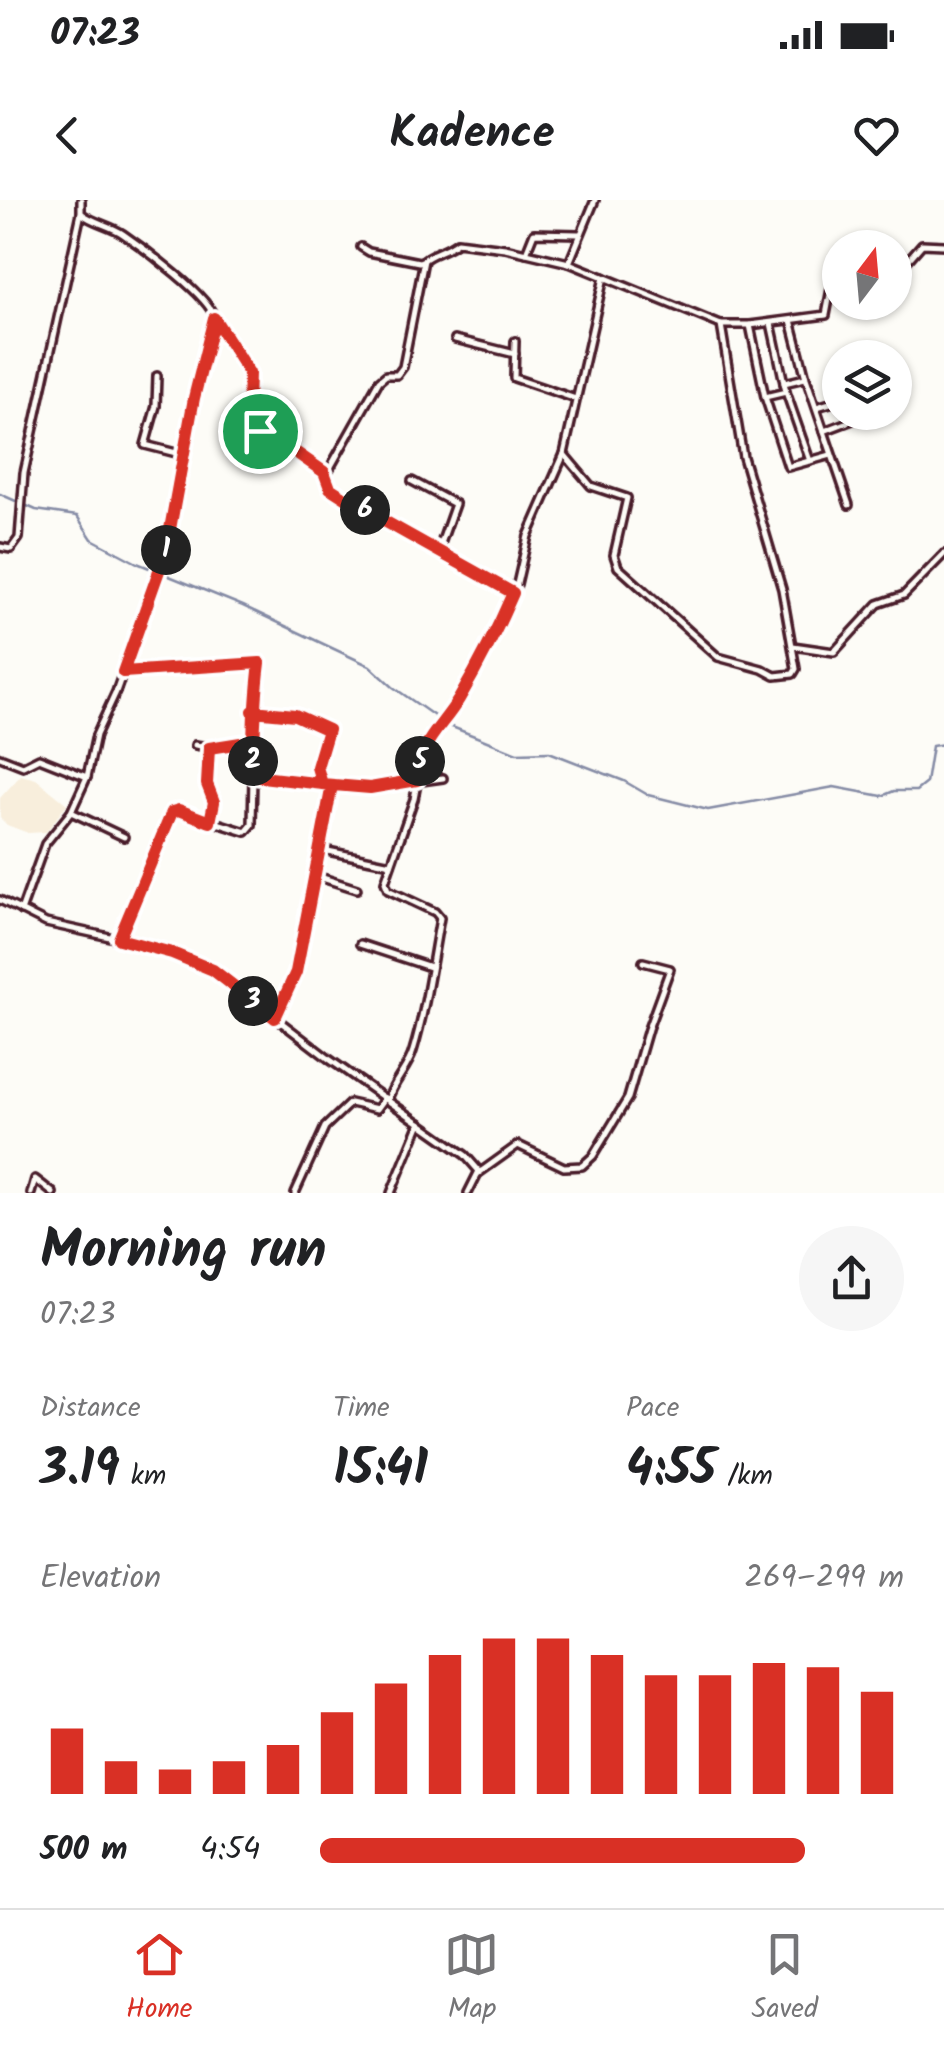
<!DOCTYPE html>
<meta charset="utf-8">
<style>
body{margin:0;font-family:Kalam,sans-serif;background:#f6f6f6;color:#202124;height:100vh;display:flex;flex-direction:column;font-size:38px;white-space:nowrap}
*{box-sizing:border-box;margin:0}
p{font-size:32px;color:#757577}
.icon{flex:none;width:55px;height:55px;fill:none;stroke:currentColor;stroke-width:2;stroke-linecap:round;stroke-linejoin:round}
.map{position:relative;height:993px;overflow:hidden}
.drawer{display:flex;flex-direction:column;background:#fff;flex:1}
.drawer>*{flex:none}
.needle{width:65px;rotate:16deg}
.fabs{position:absolute;left:822px;top:30px;display:grid;gap:20px}
.fabs a{display:grid;place-items:center;width:90px;height:90px;border-radius:50%;background:#fff;box-shadow:0 2px 8px #0004;font-size:50px}
.pin{position:absolute;display:grid;place-items:center;width:85px;height:85px;color:#fff;margin:-42px;border:5px solid #fff;border-radius:50%;box-shadow:0 2px 10px #0007}
.km{position:absolute;width:50px;height:50px;margin:-25px;border-radius:50%;background:#222;color:#fff;font-size:28px;line-height:50px;text-align:center}
.round{display:grid;place-items:center;flex:none;width:105px;height:105px;border-radius:52px;background:#f6f6f6}
.summary{display:flex;align-items:center;justify-content:space-between;height:170px;padding:0 40px}
h1{font-size:55px;font-weight:800;line-height:75px}
.figures{display:grid;grid-template-columns:repeat(3,1fr);gap:15px;height:170px;padding:10px 40px}
.figures div{display:grid;align-content:center}
.figures b{font-size:50px;font-weight:800}
.figures small{font-size:28px;font-weight:400}
.figures p{font-size:28px}
.chart{height:280px;padding:20px 40px}
.chart p{display:flex;justify-content:space-between}
.chart svg{width:100%;height:180px;margin-top:10px;stroke:#d93025;stroke-width:6}
ul{padding:0 40px;list-style:none;font-size:32px}
li{display:grid;grid-template-columns:160px 120px 1fr;align-items:center;height:75px}
li i{height:25px;border-radius:12px;background:#d93025}
.status{display:flex;justify-content:space-between;align-items:center;height:70px;padding:0 50px;background:#fff;direction:ltr}
.status svg{height:28px;fill:currentColor}
header{display:flex;justify-content:space-between;align-items:center;height:130px;padding:0 40px;background:#fff;font-size:45px;font-weight:800}
.tab-bar{display:flex;justify-content:space-around;align-items:center;height:140px;border-top:2px solid #e0e0e0;background:#fff;font-size:28px;color:#757577}
.tab-bar a{display:grid;justify-items:center;gap:5px}
.tab-bar .on{color:#d93025}
.map>svg:first-child{display:block}
.built{fill:#f8eedc}
.lines{fill:none;stroke-linecap:round;stroke-linejoin:round}
.stream{stroke:#858ba5;stroke-width:2.5}
.minor-casing{stroke:#4a1f2b;stroke-width:12}
.minor{stroke:#fdfcf7;stroke-width:5}
.route-casing{stroke:#fff;stroke-width:20}
.route{stroke:#d93025;stroke-width:12}
</style>
<div class="status"><b>07:23</b><svg viewBox="0 0 49 12"><path d="M0 12V9h3v3zM5 12V6h3v6zM10 12V3h3v9zM15 12V0h3v12zM26 1h20v11H26zM47 4h2v5h-2z"/></svg></div>
<header><svg class="icon" aria-label="back" viewBox="0 0 24 24"><path d="M15 5l-7 7 7 7"/></svg>Kadence<svg class="icon" aria-label="heart" viewBox="0 0 24 24"><path d="M12 20l-8-8c-3-5 5-10 8-4 3-6 11-1 8 4z"/></svg></header>
<div class="map">
<svg width="944" height="993" viewBox="0 0 944 993">
<rect width="100%" height="100%" fill="#fdfcf7"/>
<filter id="ink" filterUnits="userSpaceOnUse"><feTurbulence type="fractalNoise" baseFrequency=".01" numOctaves="2"/><feDisplacementMap in="SourceGraphic" scale="20" xChannelSelector="R" yChannelSelector="G"/><feConvolveMatrix kernelMatrix="1 2 1 2 8 2 1 2 1" color-interpolation-filters="sRGB"/></filter>
<g filter="url(#ink)">
<path class="built" d="M21,575L36,579L67,604L46,632L28,633L7,625L0,618V598Z"/>
<g class="lines">
<path class="stream" d="M0,294L36,310L77,316L92,339L137,363L243,406L370,466L393,487L447,525L517,553L549,552L624,581L648,595L708,610L834,587L882,596L894,591H916L926,583L932,546L944,544"/>
<g class="minor-casing">
<g id="minor">
<path d="M361,47L369,52L419,62L424,60"/>
<path d="M526,53L534,33L579,34"/>
<path d="M569,63L595,0"/>
<path d="M895,75L922,44L944,45"/>
<path d="M858,102L874,112L880,102"/>
<path d="M214,118L249,173L248,203L256,224L265,236L292,248L324,272L330,288L361,308L513,393"/>
<path d="M791,120L806,178L849,305"/>
<path d="M771,123L786,192L810,261"/>
<path d="M750,125L765,197L788,267L831,255"/>
<path d="M455,139L515,154"/>
<path d="M515,141L514,178L576,199"/>
<path d="M157,176L156,206L145,245L184,255"/>
<path d="M784,183L805,178"/>
<path d="M765,197L786,192"/>
<path d="M817,207L840,200"/>
<path d="M824,231L866,215"/>
<path d="M564,254L591,286L627,298L614,355L618,367L718,457L762,469L775,476L793,474L796,469L782,389L743,257L721,125"/>
<path d="M326,275L379,181L386,175H397L403,167L424,60C431,53 446,51 457,42L505,48L569,63L721,125H750L826,115L831,89L840,90"/>
<path d="M412,281L455,304L438,352"/>
<path d="M0,347L11,349L19,338L24,273L81,13"/>
<path d="M793,446L834,452L878,404L904,395L944,354"/>
<path d="M123,472L259,463L253,511V576"/>
<path d="M253,511L295,515L328,530L317,567L322,584"/>
<path d="M195,545L209,547L207,584L213,602L210,622"/>
<path d="M209,547L253,541"/>
<path d="M0,557L23,566L39,558L87,577"/>
<path d="M71,612L124,637"/>
<path d="M318,649L391,664"/>
<path d="M313,675L357,689"/>
<path d="M0,700L46,723L146,745L213,770L329,859L465,955L479,971L468,993"/>
<path d="M21,711L45,644L71,612L87,577L96,535L116,492L166,351L195,198L214,118C212,98 142,47 123,34C110,25 93,23 81,13V0"/>
<path d="M119,739L173,612L179,611L246,632L252,625L253,576L330,585"/>
<path d="M360,744L430,767"/>
<path d="M275,818L295,771L332,585L370,588L443,578"/>
<path d="M388,900C393,881 408,869 413,851C426,808 432,762 440,718L435,712L388,690L385,682L414,599L425,542L447,518L492,440L517,384L528,336L564,254L604,77"/>
<path d="M479,973L518,945L564,967L582,966L593,956L628,898L648,829L670,769L643,762"/>
<path d="M31,993L35,979L53,993"/>
<path d="M295,993L325,927L350,903L377,909L385,898"/>
<path d="M391,993L420,923"/>
</g>
</g>
<use href="#minor" class="minor"/>
</g>
</g>
<g class="lines" filter="url(#ink)">
<g class="route-casing">
<path id="route" d="M260,231L248,203L249,173L214,118L194,198L166,351L123,472L260,463C255,501 254,538 253,576L332,585L296,772L275,818L213,770L172,753L119,739L172,612L179,610L210,622L214,602L207,584L209,548L253,541L254,513L253,511L295,515L328,530L317,567L322,584L370,588L417,580C420,540 440,530 459,499C479,465 497,430 513,393L361,308L330,288L324,272L284,244L260,231"/>
</g>
<use href="#route" class="route"/>
</g>
</svg>
<div class="fabs">
<a><svg class="needle" viewBox="-14 -14 28 28"><path d="M0-13l5 13h-10z" fill="#e53935"/><path d="M0 13l5-13h-10z" fill="#757577"/></svg></a>
<a><svg class="icon" aria-label="layers" viewBox="0 0 24 24"><path d="M12 4l9 5-9 5-9-5zM3 14l9 5 9-5"/></svg></a>
</div>
<div class="pin" style="left:260px;top:231px;background:#1e9e55"><svg class="icon" aria-label="arrive" viewBox="0 0 24 24"><path d="M6 21V4h12l-3 4 3 4H6"/></svg></div>
<b class="km" style="left:166px;top:350px">1</b>
<b class="km" style="left:253px;top:561px">2</b>
<b class="km" style="left:253px;top:801px">3</b>
<b class="km" style="left:420px;top:561px">5</b>
<b class="km" style="left:365px;top:310px">6</b>
</div>
<section class="drawer">
<div class="summary"><div><h1>Morning run</h1><p>07:23</p></div><a class="round"><svg class="icon" aria-label="share" viewBox="0 0 24 24"><path d="M12 15V3M7 8l5-5 5 5M5 13v7h14v-7"/></svg></a></div>
<div class="figures">
<div><p>Distance</p><b>3.19<small> km</small></b></div>
<div><p>Time</p><b>15:41</b></div>
<div><p>Pace</p><b>4:55<small> /km</small></b></div>
</div>
<div class="chart"><p><span>Elevation</span>269–299 m</p>
<svg viewBox="0 0 160 44" preserveAspectRatio="none"><path d="M5 44V28M15 44V36M25 44V38M35 44V36M45 44V32M55 44V24M65 44V17M75 44V10M85 44V6M95 44V6M105 44V10M115 44V15M125 44V15M135 44V12M145 44V13M155 44V19"/></svg>
</div>
<ul>
<li><b>500 m</b>4:54<i style="width:83%"></i></li>
</ul>
</section>
<nav class="tab-bar">
<a class="on"><svg class="icon" aria-label="home" viewBox="0 0 24 24"><path d="M3 11l9-7 9 7M6 9v11h12V9"/></svg>Home</a>
<a><svg class="icon" aria-label="map" viewBox="0 0 24 24"><path d="M3 6l6-2 6 2 6-2v14l-6 2-6-2-6 2zM9 4v14M15 6v14"/></svg>Map</a>
<a><svg class="icon" aria-label="saved" viewBox="0 0 24 24"><path d="M7 4h10v16l-5-4-5 4z"/></svg>Saved</a>
</nav>
